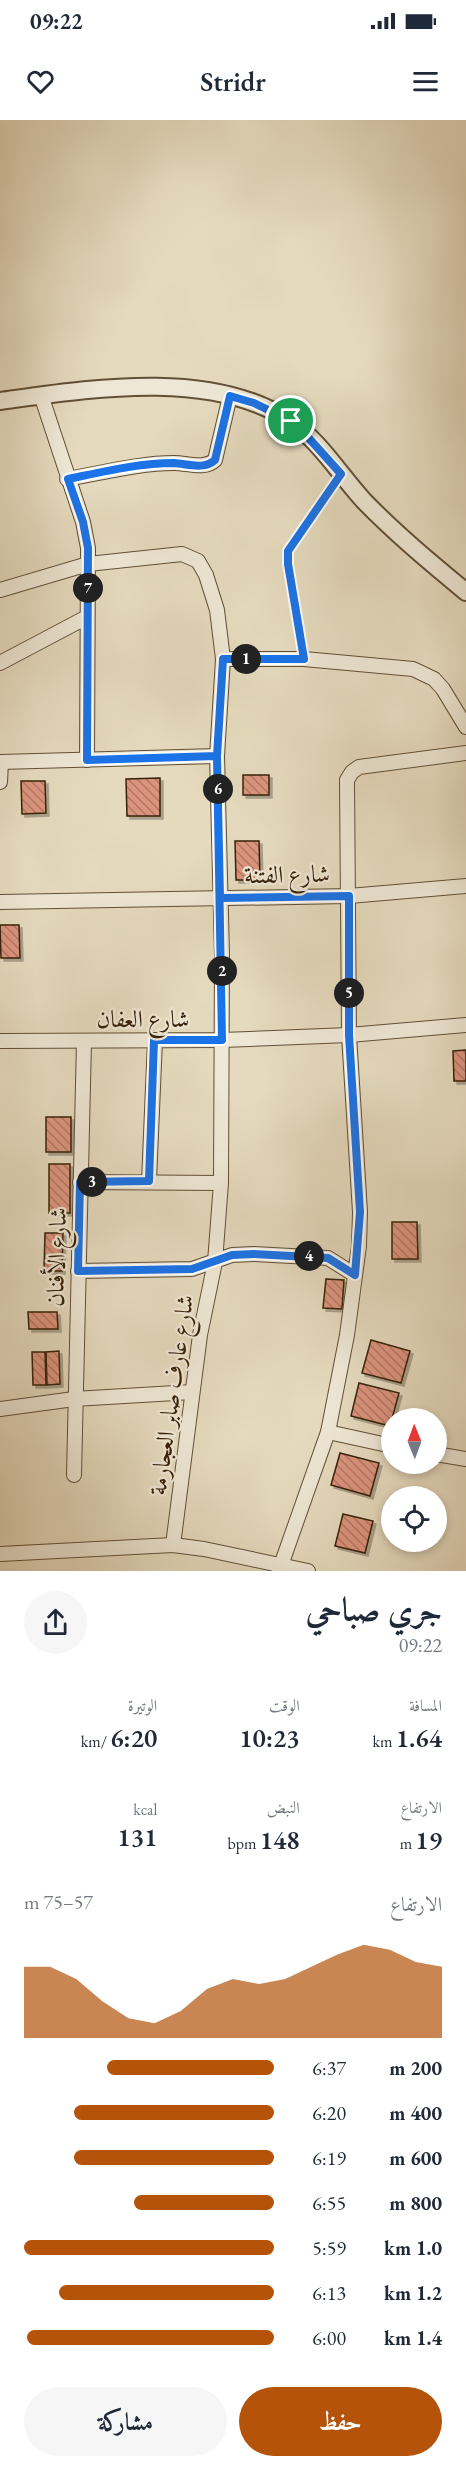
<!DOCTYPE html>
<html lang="ar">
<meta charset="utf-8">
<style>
body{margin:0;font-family:"EB Garamond",Amiri,serif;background:#f6f6f7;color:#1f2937;direction:rtl;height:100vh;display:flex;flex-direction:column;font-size:22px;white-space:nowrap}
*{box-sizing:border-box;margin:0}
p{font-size:20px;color:#747a83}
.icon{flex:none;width:33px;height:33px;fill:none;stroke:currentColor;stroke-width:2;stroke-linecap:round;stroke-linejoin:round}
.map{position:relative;height:1451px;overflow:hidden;direction:ltr}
.details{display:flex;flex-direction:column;background:#fff;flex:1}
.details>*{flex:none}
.needle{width:39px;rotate:359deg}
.tools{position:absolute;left:381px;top:1288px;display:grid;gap:12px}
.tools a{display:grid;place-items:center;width:66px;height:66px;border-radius:50%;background:#fff;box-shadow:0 3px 9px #0003;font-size:30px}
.pin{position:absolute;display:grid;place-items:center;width:51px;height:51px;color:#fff;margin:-26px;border:3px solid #fff;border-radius:50%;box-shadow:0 2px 6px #0007}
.km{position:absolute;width:30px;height:30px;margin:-15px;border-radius:50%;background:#222;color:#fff;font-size:16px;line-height:30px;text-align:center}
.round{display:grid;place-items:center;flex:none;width:63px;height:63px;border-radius:32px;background:#f6f6f7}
.overview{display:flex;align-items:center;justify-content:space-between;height:102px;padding:0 24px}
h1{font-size:33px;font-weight:600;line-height:45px}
.stats{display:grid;grid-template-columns:repeat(3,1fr);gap:9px;height:102px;padding:6px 24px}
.stats div{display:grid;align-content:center}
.stats b{font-size:26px;font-weight:600}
.stats small{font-size:16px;font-weight:400}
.stats p{font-size:16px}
.chart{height:168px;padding:12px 24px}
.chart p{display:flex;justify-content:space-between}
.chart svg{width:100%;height:108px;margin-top:6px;fill:#b45309;opacity:.7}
.cta{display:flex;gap:12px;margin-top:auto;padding:12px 24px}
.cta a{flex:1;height:69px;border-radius:36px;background:#b45309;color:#fff;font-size:24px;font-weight:600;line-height:69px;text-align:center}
.cta a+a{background:#f6f6f7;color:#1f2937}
ul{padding:0 24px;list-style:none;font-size:20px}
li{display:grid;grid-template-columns:96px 72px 1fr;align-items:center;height:45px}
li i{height:15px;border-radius:8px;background:#b45309}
.status{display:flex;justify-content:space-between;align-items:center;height:42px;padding:0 30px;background:#fff;direction:ltr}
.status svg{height:16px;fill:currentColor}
header{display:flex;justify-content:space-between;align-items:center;height:78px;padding:0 24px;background:#fff;font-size:27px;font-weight:600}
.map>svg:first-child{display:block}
.building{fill:url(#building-back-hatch);stroke:#362108;stroke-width:1.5;filter:url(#shadow)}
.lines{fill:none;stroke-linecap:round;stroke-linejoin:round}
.service-casing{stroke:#624f36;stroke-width:10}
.minor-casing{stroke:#624f36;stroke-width:16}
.tertiary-casing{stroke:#624f36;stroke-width:20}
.service{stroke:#eee7d5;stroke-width:7}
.minor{stroke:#eee7d5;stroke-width:14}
.tertiary{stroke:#eee7d5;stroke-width:16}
.route-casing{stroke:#fff;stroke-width:12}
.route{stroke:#1a73e8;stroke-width:8}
.labels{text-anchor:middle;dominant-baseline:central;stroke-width:4.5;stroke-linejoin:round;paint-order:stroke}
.street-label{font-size:24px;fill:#362108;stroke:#eee7d5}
</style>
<div class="status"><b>09:22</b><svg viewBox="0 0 49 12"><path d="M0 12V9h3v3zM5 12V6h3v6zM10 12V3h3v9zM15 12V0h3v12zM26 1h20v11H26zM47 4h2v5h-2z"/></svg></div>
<header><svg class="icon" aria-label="menu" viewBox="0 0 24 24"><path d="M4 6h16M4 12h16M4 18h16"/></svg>Stridr<svg class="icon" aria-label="heart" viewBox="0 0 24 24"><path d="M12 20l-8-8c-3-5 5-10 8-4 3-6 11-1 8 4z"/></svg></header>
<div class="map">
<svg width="466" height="1451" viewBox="0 0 466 1451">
<defs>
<pattern id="building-back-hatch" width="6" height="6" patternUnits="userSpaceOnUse" patternTransform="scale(1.5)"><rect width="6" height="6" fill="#dc947e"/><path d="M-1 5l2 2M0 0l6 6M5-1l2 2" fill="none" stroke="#b37865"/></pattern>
<filter id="shadow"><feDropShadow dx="3" dy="3" stdDeviation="0" flood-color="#0004"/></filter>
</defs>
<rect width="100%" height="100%" fill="#e5dabe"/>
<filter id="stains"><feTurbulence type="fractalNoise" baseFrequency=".00333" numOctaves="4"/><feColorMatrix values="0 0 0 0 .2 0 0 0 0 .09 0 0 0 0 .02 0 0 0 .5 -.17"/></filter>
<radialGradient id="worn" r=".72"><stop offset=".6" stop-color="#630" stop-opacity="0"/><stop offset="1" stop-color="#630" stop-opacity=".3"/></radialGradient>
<g class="building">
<rect x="243" y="655" width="26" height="20"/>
<path d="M160,658V696H127L126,659Z"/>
<path d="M21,661H45L46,693L22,694Z"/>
<path d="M235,721H259L260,760H236Z"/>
<path d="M0,805H19L20,838H1Z"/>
<path d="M466,930V961H454L453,931Z"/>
<rect x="46" y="997" width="25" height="35"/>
<rect x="49" y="1044" width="21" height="49"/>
<path d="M392,1102H417L418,1139H392Z"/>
<path d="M45,1113H63L62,1151H44Z"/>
<path d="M326,1159L344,1160L342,1189L323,1188Z"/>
<path d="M28,1192H57L58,1209H29Z"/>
<path d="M371,1220L410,1231L401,1263L362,1253Z"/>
<path d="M59,1231L60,1264L47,1265L46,1232Z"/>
<path d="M32,1232H45L46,1265H33Z"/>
<path d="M359,1263L399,1273L390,1306L351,1296Z"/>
<path d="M340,1333L379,1343L370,1376L331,1365Z"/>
<path d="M343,1394L373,1401L365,1433L335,1426Z"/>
</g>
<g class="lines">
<g class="service-casing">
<path id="service" d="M304,539L288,444V431L340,355"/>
</g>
<g class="minor-casing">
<g id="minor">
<path d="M41,275L83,402L88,428L87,640"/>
<path d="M67,359C102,353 139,343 174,343C188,343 204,350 215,340L230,276"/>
<path d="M0,470L88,444L182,434L198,441L206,455L217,490L223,539L217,636L222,835L221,1063L215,1142L200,1215L173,1425"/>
<path d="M223,539H304L413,549L434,559L443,569L466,607"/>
<path d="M0,543L87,497"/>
<path d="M0,642L217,636"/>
<path d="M0,662L1,642"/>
<path d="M0,782L349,776L466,766"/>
<path d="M0,921L222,920L349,915L466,905"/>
<path d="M149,1061L155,920"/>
<path d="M80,1062L221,1063"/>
<path d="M78,1151L192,1149L232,1135L254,1134L328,1138L355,1155"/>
<path d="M0,1289L74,1279L192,1272"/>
<path d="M328,1312L392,1326"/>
<path d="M436,1334L466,1339"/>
<path d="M74,1355L84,921"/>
<path d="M0,1434L173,1425L204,1429L308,1451"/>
<path d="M279,1451L328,1312L347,1215L359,1126L360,1092L349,915L347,660L352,652L359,647L466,633"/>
</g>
</g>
<g class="tertiary-casing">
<path id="tertiary" d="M0,281C88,269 211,248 290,301C320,321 340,355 364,381C396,414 431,443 466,472"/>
</g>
<use href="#service" class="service"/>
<use href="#minor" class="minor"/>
<use href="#tertiary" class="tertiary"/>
</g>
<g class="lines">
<g class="route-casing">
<path id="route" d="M291,301L306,315L341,354L288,431V444L304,539H223L217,636L222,920H154L149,1061L80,1062L78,1151L192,1149L232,1135L254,1134L328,1138L355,1155L360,1092L349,915V776L220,778L217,636L87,640L88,428L83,402L68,359C102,352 139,343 174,343C188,344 204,350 215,340L230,276L254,283L291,301"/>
</g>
<use href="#route" class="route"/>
</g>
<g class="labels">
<g class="street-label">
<text transform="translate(287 754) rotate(-1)">شارع الفتنة</text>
<text x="143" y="898">شارع العفان</text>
<text transform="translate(56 1137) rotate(-88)">شارع الأفنان</text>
<text transform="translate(171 1275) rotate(-82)">شارع عارف صابر العجارمة</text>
</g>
</g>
<rect width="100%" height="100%" filter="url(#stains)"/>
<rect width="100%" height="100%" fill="url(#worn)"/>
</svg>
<div class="tools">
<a><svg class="needle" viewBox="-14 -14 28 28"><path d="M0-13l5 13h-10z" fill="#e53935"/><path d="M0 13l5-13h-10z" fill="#747a83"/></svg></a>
<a><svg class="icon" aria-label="locate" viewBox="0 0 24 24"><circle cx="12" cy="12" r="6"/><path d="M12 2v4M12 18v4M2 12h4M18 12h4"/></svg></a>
</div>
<div class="pin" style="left:291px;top:301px;background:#1e9e55"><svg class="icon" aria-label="arrive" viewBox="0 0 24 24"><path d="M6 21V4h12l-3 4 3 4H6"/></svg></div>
<b class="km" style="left:246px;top:539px">1</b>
<b class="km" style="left:222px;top:851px">2</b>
<b class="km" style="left:92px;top:1062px">3</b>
<b class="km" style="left:309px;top:1136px">4</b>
<b class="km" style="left:349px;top:873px">5</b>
<b class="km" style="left:218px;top:669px">6</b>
<b class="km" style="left:88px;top:468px">7</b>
</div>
<section class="details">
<div class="overview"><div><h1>جري صباحي</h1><p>09:22</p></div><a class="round"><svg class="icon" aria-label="share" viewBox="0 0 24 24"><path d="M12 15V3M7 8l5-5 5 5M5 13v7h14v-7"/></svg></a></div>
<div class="stats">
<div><p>المسافة</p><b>1.64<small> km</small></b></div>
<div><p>الوقت</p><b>10:23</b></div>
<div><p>الوتيرة</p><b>6:20<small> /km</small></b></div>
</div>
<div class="stats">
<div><p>الارتفاع</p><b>19<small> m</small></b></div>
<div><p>النبض</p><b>148<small> bpm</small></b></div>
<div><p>kcal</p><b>131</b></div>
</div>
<div class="chart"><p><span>الارتفاع</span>57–75 m</p>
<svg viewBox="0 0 160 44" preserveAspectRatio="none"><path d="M0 44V15L10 15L20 20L30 29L40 36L50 38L60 33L70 24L80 20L90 22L100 20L110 15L120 10L130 6L140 8L150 13L160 15V44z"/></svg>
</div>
<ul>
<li><b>200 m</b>6:37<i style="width:67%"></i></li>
<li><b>400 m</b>6:20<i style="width:80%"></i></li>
<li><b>600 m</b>6:19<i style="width:80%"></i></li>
<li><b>800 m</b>6:55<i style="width:56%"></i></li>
<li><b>1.0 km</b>5:59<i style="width:100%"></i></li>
<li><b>1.2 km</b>6:13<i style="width:86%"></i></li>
<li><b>1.4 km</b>6:00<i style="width:99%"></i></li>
</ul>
<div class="cta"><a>حفظ</a><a>مشاركة</a></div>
</section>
